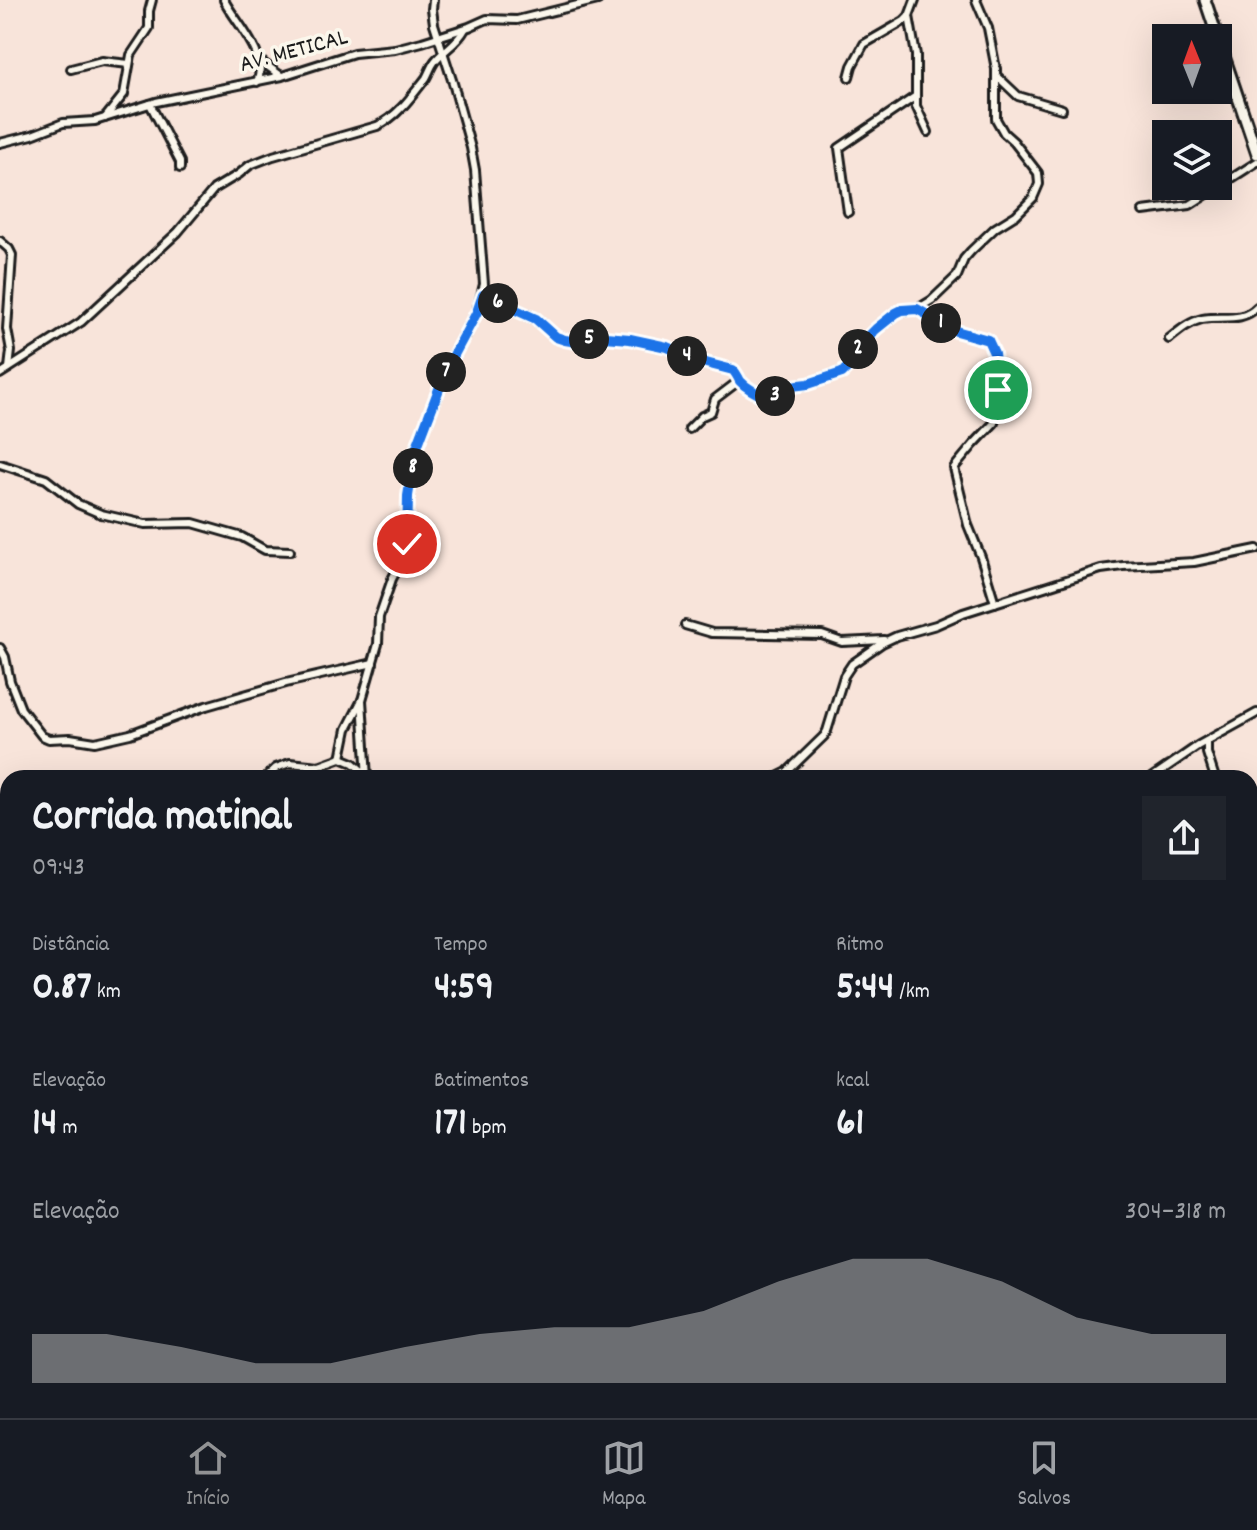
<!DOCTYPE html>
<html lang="pt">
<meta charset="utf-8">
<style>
body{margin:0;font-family:Dekko,sans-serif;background:#20242c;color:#f1f3f6;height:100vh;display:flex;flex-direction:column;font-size:30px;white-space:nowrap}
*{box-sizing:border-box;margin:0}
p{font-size:26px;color:#9ea1a6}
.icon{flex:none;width:44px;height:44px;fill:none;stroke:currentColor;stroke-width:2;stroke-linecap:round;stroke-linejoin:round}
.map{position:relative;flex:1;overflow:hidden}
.details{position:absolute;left:0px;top:770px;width:1258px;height:648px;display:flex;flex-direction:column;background:#171b24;border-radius:24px 24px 0 0;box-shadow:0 8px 32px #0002}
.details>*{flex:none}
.needle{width:52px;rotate:359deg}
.buttons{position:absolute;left:1152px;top:24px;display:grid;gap:16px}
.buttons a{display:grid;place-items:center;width:80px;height:80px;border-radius:0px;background:#171b24;box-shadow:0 8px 32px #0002;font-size:40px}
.pin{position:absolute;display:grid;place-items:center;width:68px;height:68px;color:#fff;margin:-34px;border:4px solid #fff;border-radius:50%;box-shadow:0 2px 8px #0007}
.km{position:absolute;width:40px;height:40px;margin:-20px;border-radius:50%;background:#222;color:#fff;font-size:22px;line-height:40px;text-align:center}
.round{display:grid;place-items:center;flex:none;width:84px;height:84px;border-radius:0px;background:#20242c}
.head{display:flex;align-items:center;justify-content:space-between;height:136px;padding:0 32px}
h1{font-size:44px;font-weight:800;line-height:60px}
.figures{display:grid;grid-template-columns:repeat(3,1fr);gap:12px;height:136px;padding:8px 32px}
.figures div{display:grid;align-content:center}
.figures b{font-size:40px;font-weight:800}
.figures small{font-size:22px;font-weight:400}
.figures p{font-size:22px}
.chart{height:224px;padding:16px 32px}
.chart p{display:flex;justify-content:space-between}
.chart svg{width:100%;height:144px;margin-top:8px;fill:#919294;opacity:.7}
.dock{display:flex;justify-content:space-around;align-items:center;height:112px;border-top:2px solid #363941;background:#171b24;font-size:22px;color:#9ea1a6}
.dock a{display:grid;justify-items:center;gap:4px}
.dock .current{color:#919294}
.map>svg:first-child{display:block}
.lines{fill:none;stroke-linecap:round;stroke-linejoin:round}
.street-casing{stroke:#1c1c1c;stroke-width:12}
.secondary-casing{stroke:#1c1c1c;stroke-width:15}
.highway-casing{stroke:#1c1c1c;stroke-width:17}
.street{stroke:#fbf7ec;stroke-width:6}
.secondary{stroke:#fbf7ec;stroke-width:9}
.highway{stroke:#fbf7ec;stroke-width:11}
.route-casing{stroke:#fff;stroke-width:16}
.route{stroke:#1a73e8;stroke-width:10}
.labels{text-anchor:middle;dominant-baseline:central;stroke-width:7;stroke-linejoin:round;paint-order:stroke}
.street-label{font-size:24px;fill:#1c1c1c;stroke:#fbf7ec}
</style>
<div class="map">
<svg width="1257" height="1418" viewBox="0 0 1257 1418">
<rect width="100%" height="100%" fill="#f8e4da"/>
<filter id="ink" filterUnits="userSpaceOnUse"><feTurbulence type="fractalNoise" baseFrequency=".0125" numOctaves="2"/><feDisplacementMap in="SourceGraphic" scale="16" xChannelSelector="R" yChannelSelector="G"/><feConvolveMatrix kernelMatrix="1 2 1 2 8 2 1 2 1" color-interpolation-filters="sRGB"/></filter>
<g filter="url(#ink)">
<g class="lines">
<g class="street-casing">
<g id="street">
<path d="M224,0C235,22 270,56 257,82"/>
<path d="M909,16L916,55V106L928,132"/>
<path d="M258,59L281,76"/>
<path d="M71,69L102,61L129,64"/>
<path d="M997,76L1018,96L1062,109"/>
<path d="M849,77L852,66L864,44L904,21L909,16L915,0"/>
<path d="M150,104L180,162V168"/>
<path d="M105,118L124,94L131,55L149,28V11L152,0"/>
<path d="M0,143L32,135L63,123L95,121L156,102L282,76L354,53L395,49L422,42L469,27L487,19L517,20L598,0"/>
<path d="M1143,211L1190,205L1257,162"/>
<path d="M848,212L839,148L916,96"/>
<path d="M0,241L9,249L12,255L7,329L11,351L9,368"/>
<path d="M483,295L536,319L556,337L565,340L577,342L605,337L630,339L667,347L702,362L733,370C736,373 737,377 740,380C745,388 759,394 767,399L792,386L808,384L842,373L850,365L857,350L876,329L899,311L919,308L932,300L957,276L964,259L971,251L995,228L1016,215L1033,198L1039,184L1038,173L1014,142L1004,133L996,119V69L988,28L976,0"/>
<path d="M917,309L956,331L988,340L994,353L998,393L994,423L974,444L954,468L968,525L981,557L995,603"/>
<path d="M1169,339C1179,331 1189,322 1202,319C1221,315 1242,323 1257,307"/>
<path d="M0,374L81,322L178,232L214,189L239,174L250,165L273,156L377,126C397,117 412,96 426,78C429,73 431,66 435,61C445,49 457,44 465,29"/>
<path d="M689,429L702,416L711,412L715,399L740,380"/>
<path d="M0,464L46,479L78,504L101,514L145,524L193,523L242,537L265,550L290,551"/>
<path d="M685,625L712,633L822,635L842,642L884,640"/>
<path d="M0,648L5,657L10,681L21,709L42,736L49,739L70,738L95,742L130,734L206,706L286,683L373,663"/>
<path d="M1207,741V753L1215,778"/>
<path d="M341,758L347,729L362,700"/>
<path d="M265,778L276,768L290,763L319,766L341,758L353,763L367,775"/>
<path d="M367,778L362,700L378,644L379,617L392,579L405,555L408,496L415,452L447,368L477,312L484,284L475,170L471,148L453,83L434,24L432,9L433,0"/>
<path d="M775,778L787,772L824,736L827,731L844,676L852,664L882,643L897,636L936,625L963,613L1101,569L1123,566L1194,562L1257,549"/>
<path d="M1151,778L1199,745L1257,713"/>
<path d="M1250,980L1257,993"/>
<path d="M0,1002L8,999"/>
<path d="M1250,1247H1257"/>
<path d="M0,1292L8,1298"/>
<path d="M1250,1336L1257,1333"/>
<path d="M548,1410L551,1418"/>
<path d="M1154,1410L1155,1418"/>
<path d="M343,1418L347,1410"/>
<path d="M675,1418L677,1410"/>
<path d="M935,1418L937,1410"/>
<path d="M954,1418C982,1409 1013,1410 1041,1418"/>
</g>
</g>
<g class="secondary-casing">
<path id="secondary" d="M1205,0L1257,154"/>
</g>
<g class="highway-casing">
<g id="highway">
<path d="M0,1316L8,1322"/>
<path d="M123,1410L134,1418"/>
</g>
</g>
<use href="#street" class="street"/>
<use href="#secondary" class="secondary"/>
<use href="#highway" class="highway"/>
</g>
</g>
<g class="lines" filter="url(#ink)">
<g class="route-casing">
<path id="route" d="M407,544L408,496L415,452L447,368L477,312L483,295L536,319L556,337L565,340L577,342L605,337L630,339L667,347L702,362L733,370C736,373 738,377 740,381C746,388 760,395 769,399L792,386L808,384L842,373L850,365L854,356L862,343L876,329L896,313L902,310L917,309L956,331L988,340L994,353L998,390"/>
</g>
<use href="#route" class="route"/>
</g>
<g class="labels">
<g class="street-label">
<text transform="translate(294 52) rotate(-15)">AV. METICAL</text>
</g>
</g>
</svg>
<div class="buttons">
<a><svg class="needle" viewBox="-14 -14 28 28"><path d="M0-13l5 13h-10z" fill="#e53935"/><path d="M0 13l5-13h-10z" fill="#9ea1a6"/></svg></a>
<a><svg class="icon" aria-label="layers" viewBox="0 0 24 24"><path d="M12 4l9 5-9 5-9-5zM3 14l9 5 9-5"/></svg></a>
</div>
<div class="pin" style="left:998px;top:390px;background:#1e9e55"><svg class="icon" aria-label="arrive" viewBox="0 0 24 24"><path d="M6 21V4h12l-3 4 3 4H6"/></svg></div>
<div class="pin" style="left:407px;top:544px;background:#d93025"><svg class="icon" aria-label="check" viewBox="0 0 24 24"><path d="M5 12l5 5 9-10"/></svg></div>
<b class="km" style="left:941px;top:323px">1</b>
<b class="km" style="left:858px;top:349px">2</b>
<b class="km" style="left:775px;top:396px">3</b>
<b class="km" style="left:687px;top:356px">4</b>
<b class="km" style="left:589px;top:339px">5</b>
<b class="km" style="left:498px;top:303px">6</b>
<b class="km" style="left:446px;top:372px">7</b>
<b class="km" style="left:413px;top:468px">8</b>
<section class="details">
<div class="head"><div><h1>Corrida matinal</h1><p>09:43</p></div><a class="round"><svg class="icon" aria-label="share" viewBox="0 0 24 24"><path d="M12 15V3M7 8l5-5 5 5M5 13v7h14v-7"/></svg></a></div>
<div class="figures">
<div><p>Distância</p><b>0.87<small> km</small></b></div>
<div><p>Tempo</p><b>4:59</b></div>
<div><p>Ritmo</p><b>5:44<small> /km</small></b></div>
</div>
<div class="figures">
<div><p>Elevação</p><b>14<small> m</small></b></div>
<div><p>Batimentos</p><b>171<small> bpm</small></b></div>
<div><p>kcal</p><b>61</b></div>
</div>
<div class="chart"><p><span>Elevação</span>304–318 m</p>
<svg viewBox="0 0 160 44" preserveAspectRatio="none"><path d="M0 44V29L10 29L20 33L30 38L40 38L50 33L60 29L70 27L80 27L90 22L100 13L110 6L120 6L130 13L140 24L150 29L160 29V44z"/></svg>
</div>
</section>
</div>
<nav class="dock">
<a class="current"><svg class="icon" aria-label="home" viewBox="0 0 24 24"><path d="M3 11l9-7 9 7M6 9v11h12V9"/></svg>Início</a>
<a><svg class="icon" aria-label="map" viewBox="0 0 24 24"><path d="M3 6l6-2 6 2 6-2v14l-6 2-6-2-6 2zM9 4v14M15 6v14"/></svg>Mapa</a>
<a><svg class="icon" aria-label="saved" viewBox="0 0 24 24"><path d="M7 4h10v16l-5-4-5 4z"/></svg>Salvos</a>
</nav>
